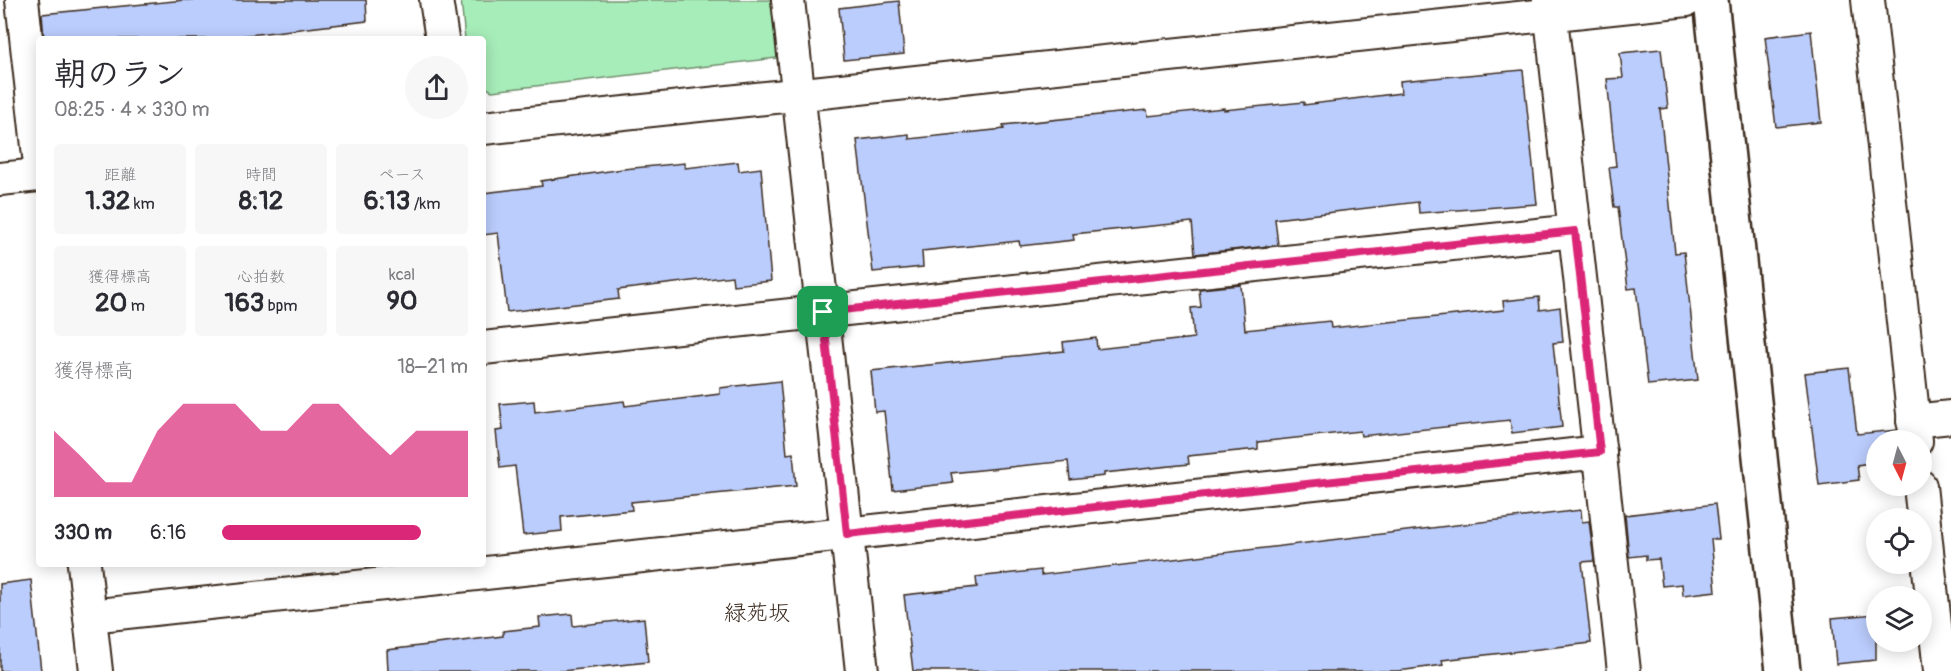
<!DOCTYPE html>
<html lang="ja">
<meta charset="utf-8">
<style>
body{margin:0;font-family:Pangolin,"Klee One",sans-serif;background:#f7f7f7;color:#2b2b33;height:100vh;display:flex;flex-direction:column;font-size:22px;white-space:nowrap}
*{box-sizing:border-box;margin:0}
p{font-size:20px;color:#7c7c81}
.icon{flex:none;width:33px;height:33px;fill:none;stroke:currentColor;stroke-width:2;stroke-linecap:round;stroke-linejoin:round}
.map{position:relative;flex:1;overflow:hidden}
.details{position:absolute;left:36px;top:36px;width:450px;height:531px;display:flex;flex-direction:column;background:#fff;border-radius:6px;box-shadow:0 3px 15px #0003}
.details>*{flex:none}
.needle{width:39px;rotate:174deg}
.controls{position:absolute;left:1866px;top:430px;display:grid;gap:12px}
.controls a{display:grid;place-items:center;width:66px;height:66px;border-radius:50%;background:#fff;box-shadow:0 3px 15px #0003;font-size:30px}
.pin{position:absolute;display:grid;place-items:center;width:51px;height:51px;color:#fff;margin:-26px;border-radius:12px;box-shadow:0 3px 9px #0006}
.round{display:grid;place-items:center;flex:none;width:63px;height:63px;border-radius:32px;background:#f7f7f7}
.overview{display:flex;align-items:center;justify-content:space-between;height:102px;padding:0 18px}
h1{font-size:33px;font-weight:700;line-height:45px}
.figures{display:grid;grid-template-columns:repeat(3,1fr);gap:9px;height:102px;padding:6px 18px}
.figures div{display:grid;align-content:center;border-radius:6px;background:#f7f7f7;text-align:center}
.figures b{font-size:26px;font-weight:700}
.figures small{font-size:16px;font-weight:400}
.figures p{font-size:16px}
.chart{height:168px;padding:12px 18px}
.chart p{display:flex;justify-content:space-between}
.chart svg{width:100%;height:108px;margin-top:6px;fill:#db2777;opacity:.7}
ul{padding:0 18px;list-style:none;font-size:20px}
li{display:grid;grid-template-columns:96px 72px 1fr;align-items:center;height:45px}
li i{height:15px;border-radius:8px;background:#db2777}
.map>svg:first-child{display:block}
.green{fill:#a7edb9;stroke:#718c6c;stroke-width:1.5}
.building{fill:#bbcdfd;stroke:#3b2a1e;stroke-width:1.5}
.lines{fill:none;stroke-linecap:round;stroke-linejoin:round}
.street-casing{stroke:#3b2a1e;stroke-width:36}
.secondary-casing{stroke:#3b2a1e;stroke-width:38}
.street{stroke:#fff;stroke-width:32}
.secondary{stroke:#fff;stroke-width:33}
.route-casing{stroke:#fff;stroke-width:12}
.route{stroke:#db2777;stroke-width:8}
.labels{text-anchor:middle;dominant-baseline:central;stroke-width:5;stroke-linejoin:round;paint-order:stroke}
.quarter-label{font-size:22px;fill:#3b2a1e;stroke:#fff}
</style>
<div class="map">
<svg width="1951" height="671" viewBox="0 0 1951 671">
<rect width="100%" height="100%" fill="#fff"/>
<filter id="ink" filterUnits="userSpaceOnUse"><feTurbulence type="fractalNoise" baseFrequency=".0167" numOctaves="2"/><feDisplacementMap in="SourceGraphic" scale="12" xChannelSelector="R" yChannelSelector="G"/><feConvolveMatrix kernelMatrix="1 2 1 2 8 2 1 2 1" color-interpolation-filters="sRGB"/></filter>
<g filter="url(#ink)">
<path class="green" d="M461,0H788L794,56L492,91L483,86V39H465Z"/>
<g class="building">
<path d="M185,0H366L367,21L215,39H44L42,14Z"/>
<path d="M899,1L904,54L844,60L839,8Z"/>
<path d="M1811,31L1821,122L1776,127L1765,37Z"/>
<path d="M1661,49L1668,108L1660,109L1675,253L1684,252L1698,380L1648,385L1636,288L1628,289L1618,207H1614L1609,167L1616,166L1607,79L1623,78L1620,53Z"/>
<path d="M1523,70L1537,204L1419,213L1418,202L1275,219L1278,245L1195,254L1192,222L1073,234L1074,240L1020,246L1019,241L922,251L923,267L873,272L857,140L909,134V139L1004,129L1003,125L1147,110L1148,116L1224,108V110L1304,102V105L1401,93L1400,81Z"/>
<path d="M738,162L739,171L761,168L771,281L733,285L732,276L618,290L619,299L507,312L498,233L483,235V193L542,186L541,181L623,169L685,163V168Z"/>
<path d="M1241,285L1245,330L1330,321L1331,328L1504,310L1503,301L1539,297L1540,310L1560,307L1563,342L1553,343L1562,427L1512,433L1510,420L1361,436L1360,431L1258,442V449L1188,456L1189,464L1104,473V476L1070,480L1068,461L951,473L953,483L893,490L884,411L875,412L871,371L1064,351L1063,342L1096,338L1097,349L1194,338L1191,308L1201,307L1199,289Z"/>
<path d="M1849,368L1857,434L1897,430L1898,441H1876V462L1857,465L1859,480L1819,485L1805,373Z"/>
<path d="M780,381L787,454L793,453L796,486L631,502L632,510L561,517L562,531L523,535L515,466L500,468L496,431L503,430L500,404L534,401L535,412L624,401L625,406L720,394V388Z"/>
<path d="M1715,504L1719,539H1711L1716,591L1683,595L1682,584L1662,586L1659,559L1646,560V555L1629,557L1625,515Z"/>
<path d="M1581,510L1582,522L1589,521L1594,561L1582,562L1591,643L1442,660L1443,665L1398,671H913L904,595L977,587L976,577L1041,570V575Z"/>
<path d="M31,580L41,671H0V584Z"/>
<path d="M572,614L573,626L644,618L648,662L562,671H388L387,650L503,636V631L540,627L539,617Z"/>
<path d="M1876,614V660L1836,664L1832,618Z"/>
</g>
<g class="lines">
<g class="street-casing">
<g id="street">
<path d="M22,0L39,156"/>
<path d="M436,0L442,39"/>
<path d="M788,0L862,671"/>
<path d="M1549,0L1624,671"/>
<path d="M1868,0L1916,441"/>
<path d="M483,128L1687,0"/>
<path d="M0,179L39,175"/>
<path d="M483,348L1575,231"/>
<path d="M1913,421L1951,417"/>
<path d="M1920,486L1940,671"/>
<path d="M84,564L96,671"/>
<path d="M90,616L1600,452"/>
</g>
</g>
<g class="secondary-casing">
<path id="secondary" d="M1711,0L1783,671"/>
</g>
<use href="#street" class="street"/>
<use href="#secondary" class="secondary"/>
</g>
</g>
<g class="lines" filter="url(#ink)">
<g class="route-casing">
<path id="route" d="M1575,231L1600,452L847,534L823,312Z"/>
</g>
<use href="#route" class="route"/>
</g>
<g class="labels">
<g class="quarter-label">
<text x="757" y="613">緑苑坂</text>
</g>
</g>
</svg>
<div class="controls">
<a><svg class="needle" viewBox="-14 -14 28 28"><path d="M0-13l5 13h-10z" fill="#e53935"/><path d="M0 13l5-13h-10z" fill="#7c7c81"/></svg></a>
<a><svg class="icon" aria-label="locate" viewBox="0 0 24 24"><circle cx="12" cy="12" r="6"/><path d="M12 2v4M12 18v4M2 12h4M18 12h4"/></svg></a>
<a><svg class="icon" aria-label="layers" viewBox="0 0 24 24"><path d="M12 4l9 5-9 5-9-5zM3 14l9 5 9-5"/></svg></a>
</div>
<div class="pin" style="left:823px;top:312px;background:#1e9e55"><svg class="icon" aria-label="arrive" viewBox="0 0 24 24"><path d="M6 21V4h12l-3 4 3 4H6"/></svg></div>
<section class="details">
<div class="overview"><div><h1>朝のラン</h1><p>08:25 · 4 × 330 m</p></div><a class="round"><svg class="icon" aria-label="share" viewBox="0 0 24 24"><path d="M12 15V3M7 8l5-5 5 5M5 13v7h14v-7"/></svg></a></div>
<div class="figures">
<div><p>距離</p><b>1.32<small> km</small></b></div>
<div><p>時間</p><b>8:12</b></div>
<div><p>ペース</p><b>6:13<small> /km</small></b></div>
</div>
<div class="figures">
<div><p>獲得標高</p><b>20<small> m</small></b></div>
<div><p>心拍数</p><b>163<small> bpm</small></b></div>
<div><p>kcal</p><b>90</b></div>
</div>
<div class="chart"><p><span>獲得標高</span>18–21 m</p>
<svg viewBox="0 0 160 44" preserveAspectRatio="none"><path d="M0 44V17L10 27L20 38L30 38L40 17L50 6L60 6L70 6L80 17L90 17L100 6L110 6L120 17L130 27L140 17L150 17L160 17V44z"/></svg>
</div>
<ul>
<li><b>330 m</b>6:16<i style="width:81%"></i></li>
</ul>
</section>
</div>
